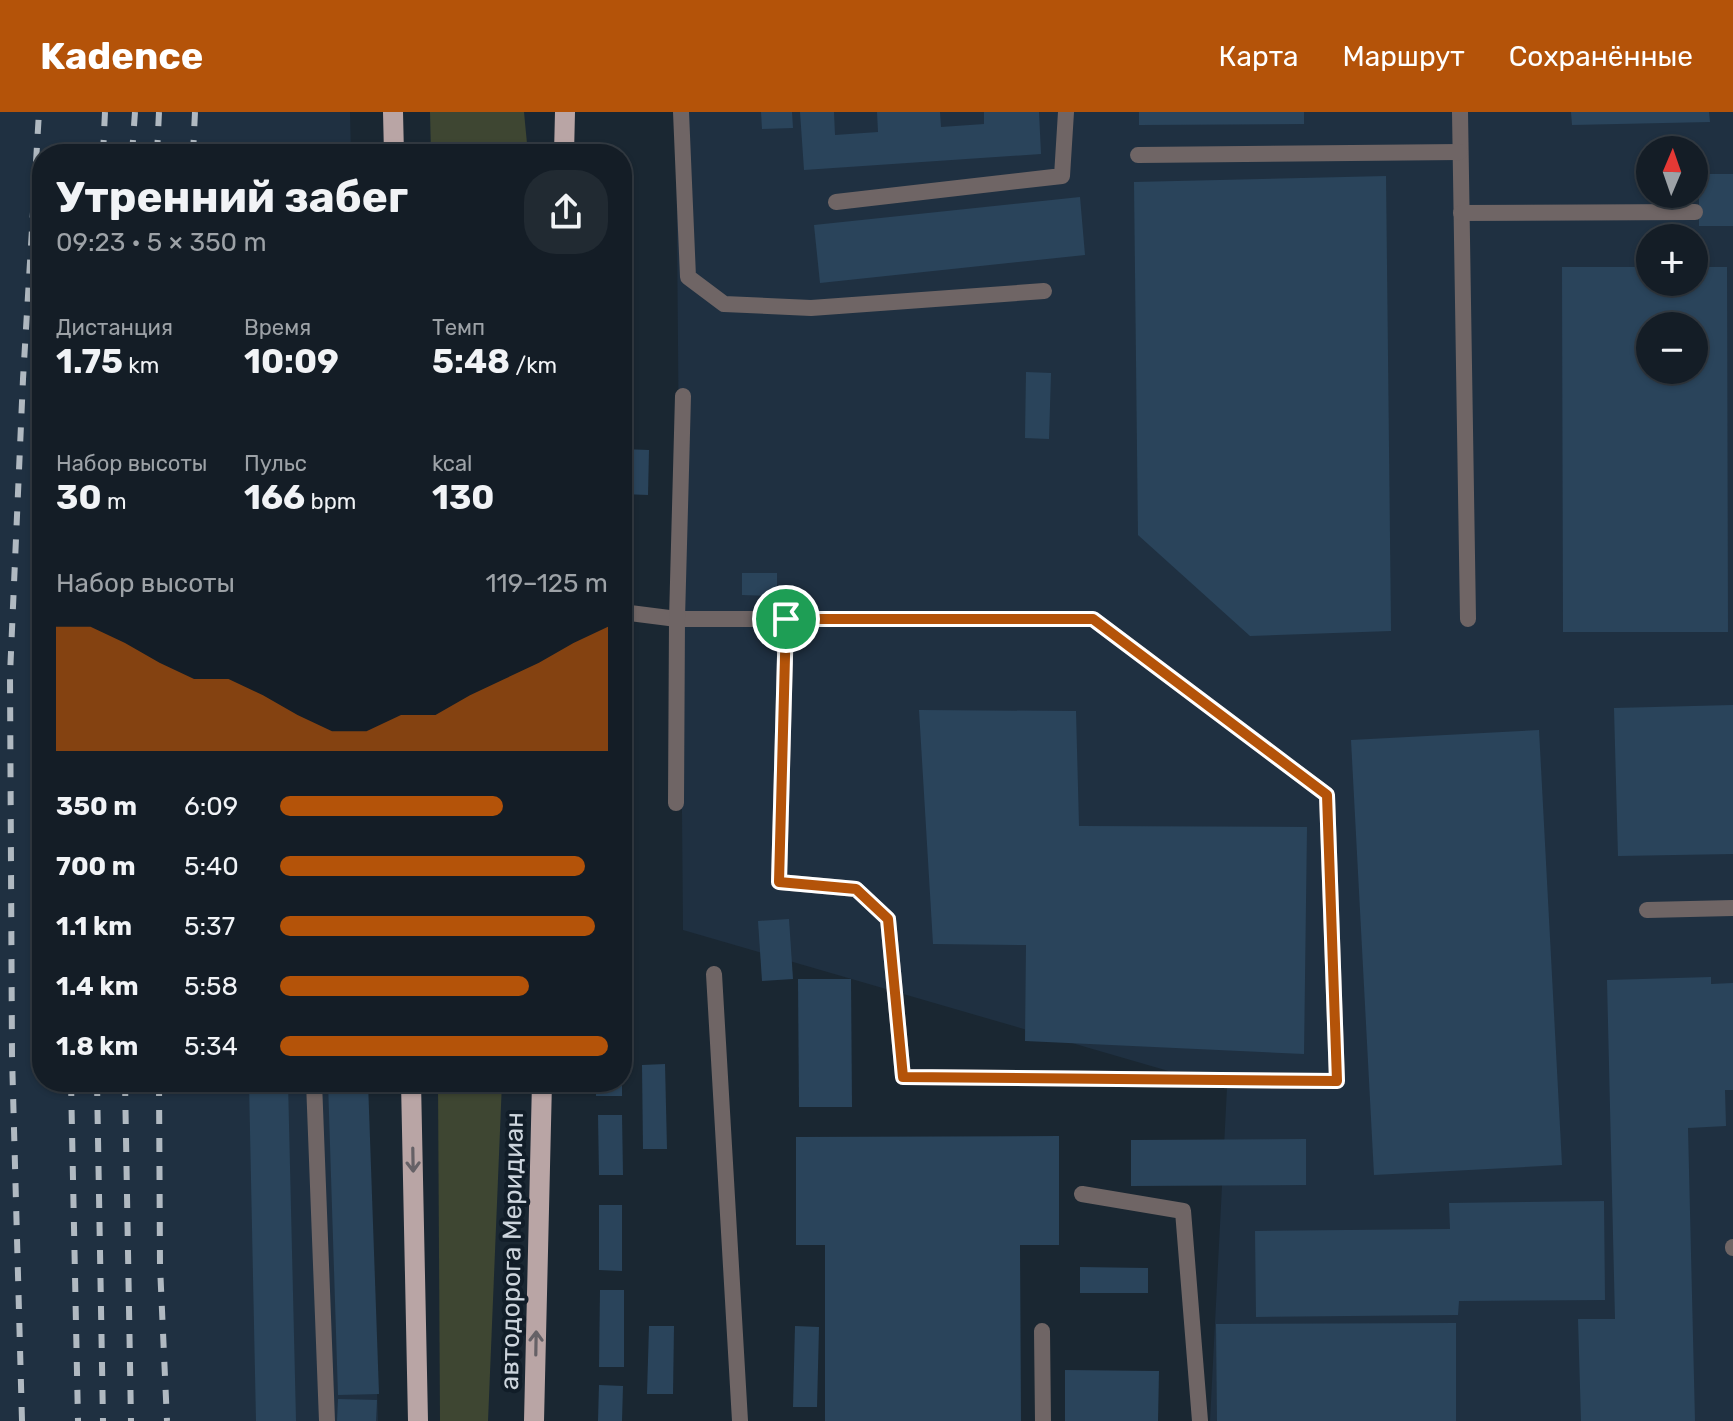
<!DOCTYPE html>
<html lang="ru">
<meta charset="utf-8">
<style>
body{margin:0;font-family:Rubik,sans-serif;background:#212a32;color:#f1f3f6;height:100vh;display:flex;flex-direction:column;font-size:30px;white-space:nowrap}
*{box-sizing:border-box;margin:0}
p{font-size:26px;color:#9da2a7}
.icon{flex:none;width:44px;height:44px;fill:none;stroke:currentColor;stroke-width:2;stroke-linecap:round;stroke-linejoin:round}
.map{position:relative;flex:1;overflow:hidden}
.panel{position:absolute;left:32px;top:32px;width:600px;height:948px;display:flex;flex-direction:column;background:#141d26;border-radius:32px;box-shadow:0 2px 6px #0004,0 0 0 2px #333b43}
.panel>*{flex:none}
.needle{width:52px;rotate:2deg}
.buttons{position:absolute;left:1636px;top:24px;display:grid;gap:16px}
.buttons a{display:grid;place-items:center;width:72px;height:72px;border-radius:50%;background:#141d26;box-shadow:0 2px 6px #0004,0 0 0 2px #333b43;font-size:40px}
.pin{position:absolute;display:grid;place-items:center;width:68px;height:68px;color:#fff;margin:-34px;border:4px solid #fff;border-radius:50%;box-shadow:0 2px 8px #0007}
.round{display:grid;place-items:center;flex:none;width:84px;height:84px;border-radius:32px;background:#212a32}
.headline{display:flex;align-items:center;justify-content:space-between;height:136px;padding:0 24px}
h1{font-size:44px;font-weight:700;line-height:60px}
.figures{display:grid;grid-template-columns:repeat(3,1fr);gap:12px;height:136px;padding:8px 24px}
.figures div{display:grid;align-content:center}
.figures b{font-size:34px;font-weight:700}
.figures small{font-size:22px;font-weight:400}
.figures p{font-size:22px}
.chart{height:224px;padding:16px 24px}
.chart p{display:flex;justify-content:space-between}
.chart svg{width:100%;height:144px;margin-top:8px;fill:#b45309;opacity:.7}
ul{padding:0 24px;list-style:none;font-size:26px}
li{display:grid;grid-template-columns:128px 96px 1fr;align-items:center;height:60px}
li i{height:20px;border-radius:10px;background:#b45309}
header{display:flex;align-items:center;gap:48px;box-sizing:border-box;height:112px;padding:0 40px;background:#b45309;color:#fff}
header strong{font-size:38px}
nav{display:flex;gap:44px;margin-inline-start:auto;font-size:28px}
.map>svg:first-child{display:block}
.built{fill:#1f3041;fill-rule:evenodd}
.green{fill:#3e4632}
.building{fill:#2a445b;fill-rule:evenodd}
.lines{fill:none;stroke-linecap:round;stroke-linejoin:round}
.service{stroke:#6f6565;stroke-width:16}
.primary{stroke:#b9a5a5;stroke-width:20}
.rail{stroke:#b0b9c1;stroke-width:6;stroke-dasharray:14 14;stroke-linecap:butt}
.oneway{stroke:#656166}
.route-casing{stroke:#fff;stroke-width:16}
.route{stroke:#b45309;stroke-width:10}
.labels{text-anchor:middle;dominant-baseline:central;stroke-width:8;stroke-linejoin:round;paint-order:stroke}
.street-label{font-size:26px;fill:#cdd5dd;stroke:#111d28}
</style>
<header>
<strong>Kadence</strong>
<nav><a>Карта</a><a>Маршрут</a><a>Сохранённые</a></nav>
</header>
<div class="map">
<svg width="1733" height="1309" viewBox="0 0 1733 1309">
<rect width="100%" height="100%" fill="#1a2732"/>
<g class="built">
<path d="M0,0H350L351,42H42V970H367L378,1309H0Z"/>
<path d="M676,0H1733V1309H1210L1227,976L683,818ZM1650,38H1694V82H1650ZM1650,126H1694V170H1650ZM1650,214H1694V258H1650Z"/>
</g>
<g class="green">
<path d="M430,0H524L528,42H431Z"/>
<path d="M438,970H502L488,1309H440Z"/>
</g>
<g class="building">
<path d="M761,0H792L793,16L762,17Z"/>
<path d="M800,0H834L835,23L878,20L877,0H940L941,15L984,12V0H1039L1041,42L804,58Z"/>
<path d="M1139,0H1304V12L1139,13Z"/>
<path d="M1571,0H1709L1710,10L1572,13Z"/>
<rect x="1699" y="62" width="34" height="52"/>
<path d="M1386,64L1391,519L1250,524L1138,423L1134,70Z"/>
<path d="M1080,85L1085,143L820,171L814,113Z"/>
<path d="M1562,155H1650V170H1694V155H1727L1728,520H1563ZM1650,214H1694V258H1650Z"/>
<path d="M1026,260L1051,261L1049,327L1025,326Z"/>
<path d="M622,337L649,338L648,383L622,382Z"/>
<path d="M742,461H777V484L742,483Z"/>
<path d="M1733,593V742L1618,744L1614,596Z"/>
<path d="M919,598L1076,599L1079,714L1307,715L1304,942L1025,929L1026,833L933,832Z"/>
<path d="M1539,618L1562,1053L1374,1063L1351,628Z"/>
<path d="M789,807L793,867L762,869L758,809Z"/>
<path d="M1711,865V872L1733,871V978H1725L1726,1014L1688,1016L1695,1309H1581L1578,1207H1615L1607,868Z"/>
<path d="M798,867H851L852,995H799Z"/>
<path d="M665,952L667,1037H643L642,953Z"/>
<path d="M249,970H288L296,1309H256Z"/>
<path d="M328,970H368L379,1282L338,1283Z"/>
<rect x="596" y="970" width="26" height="14"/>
<path d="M598,1003H622L623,1063H599Z"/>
<path d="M1059,1024V1133H1020L1021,1309H825V1133H796V1025Z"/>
<path d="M1306,1027V1073L1131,1074V1028Z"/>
<path d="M1604,1089L1605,1188L1459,1189L1458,1203L1256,1205L1255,1119L1450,1117L1449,1091Z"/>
<path d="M599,1093H622V1159L599,1158Z"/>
<path d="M1080,1155L1148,1156V1181H1080Z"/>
<path d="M600,1178H624V1255H599Z"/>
<path d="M1456,1211V1309H1217L1216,1212Z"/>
<path d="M649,1214H674L673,1282H647Z"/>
<path d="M795,1214L819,1215L817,1295H793Z"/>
<path d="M1065,1258L1159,1259L1158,1309H1065Z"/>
<path d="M599,1273L623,1274L622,1309H598Z"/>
<path d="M338,1287L377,1288L376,1309H337Z"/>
</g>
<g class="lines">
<g class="service">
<path d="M681,0L688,165L724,192L811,196L1044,179"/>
<path d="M1460,0L1468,507"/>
<path d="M1138,43L1460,40"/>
<path d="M836,90L1062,64L1066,0"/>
<path d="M1461,101L1695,100"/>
<path d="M622,500L677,507H1093L1327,683L1337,969L903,965L888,807L856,777L779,770L786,507"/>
<path d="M676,691L677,507L683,284"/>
<path d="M1647,798L1733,796"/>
<path d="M714,862L740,1309"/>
<path d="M314,970L327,1309"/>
<path d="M1082,1082L1183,1099L1200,1309"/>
<path d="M1733,1135V1136"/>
<path d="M1042,1219L1043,1309"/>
</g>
<g class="primary">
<path d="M393,0L394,42"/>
<path d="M564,42L565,0"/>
<path d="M411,970L418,1309"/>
<path d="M534,1309L542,970"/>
</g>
<g class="rail">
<path d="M103,42L105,0"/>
<path d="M132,42L135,0"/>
<path d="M157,42L159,0"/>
<path d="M193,42L195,0"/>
<path d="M71,970L78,1309"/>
<path d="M97,970L103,1309"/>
<path d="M125,970L131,1309"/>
<path d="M159,970L160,1154L167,1309"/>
<path d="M22,1309L12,944L10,563L23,267L39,0"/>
</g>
</g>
<defs><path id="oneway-shaft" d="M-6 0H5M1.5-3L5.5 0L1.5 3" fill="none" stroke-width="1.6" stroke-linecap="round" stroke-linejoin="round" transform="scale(2)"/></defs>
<g class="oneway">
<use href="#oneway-shaft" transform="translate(413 1048) rotate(89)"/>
<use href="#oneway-shaft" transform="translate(536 1231) rotate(-89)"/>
</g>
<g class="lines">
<g class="route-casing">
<path id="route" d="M786,507H1093L1327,683L1337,969L903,965L888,807L856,777L779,770Z"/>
</g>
<use href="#route" class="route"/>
</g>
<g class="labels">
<g class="street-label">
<text transform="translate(512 1139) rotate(-89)">автодорога Меридиан</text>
</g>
</g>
</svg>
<div class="buttons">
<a><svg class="needle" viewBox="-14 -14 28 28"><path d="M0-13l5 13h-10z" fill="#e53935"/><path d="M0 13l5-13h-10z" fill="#9da2a7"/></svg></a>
<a>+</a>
<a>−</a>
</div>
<div class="pin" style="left:786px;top:507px;background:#1e9e55"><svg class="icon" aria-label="arrive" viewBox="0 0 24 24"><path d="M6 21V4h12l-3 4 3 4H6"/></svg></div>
<section class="panel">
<div class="headline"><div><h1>Утренний забег</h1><p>09:23 · 5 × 350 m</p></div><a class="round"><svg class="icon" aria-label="share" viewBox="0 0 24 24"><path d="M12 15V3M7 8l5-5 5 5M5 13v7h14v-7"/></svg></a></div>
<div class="figures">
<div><p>Дистанция</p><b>1.75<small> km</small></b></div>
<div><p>Время</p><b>10:09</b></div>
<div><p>Темп</p><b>5:48<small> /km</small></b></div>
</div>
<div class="figures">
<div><p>Набор высоты</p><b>30<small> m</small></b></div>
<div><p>Пульс</p><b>166<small> bpm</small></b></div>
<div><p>kcal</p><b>130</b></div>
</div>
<div class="chart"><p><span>Набор высоты</span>119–125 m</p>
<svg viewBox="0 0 160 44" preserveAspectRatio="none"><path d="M0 44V6L10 6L20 11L30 17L40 22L50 22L60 27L70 33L80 38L90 38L100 33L110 33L120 27L130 22L140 17L150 11L160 6V44z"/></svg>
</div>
<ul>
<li><b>350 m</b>6:09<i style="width:68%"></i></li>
<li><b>700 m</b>5:40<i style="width:93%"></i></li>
<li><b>1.1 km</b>5:37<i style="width:96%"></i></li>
<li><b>1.4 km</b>5:58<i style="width:76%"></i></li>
<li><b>1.8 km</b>5:34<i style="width:100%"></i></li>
</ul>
</section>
</div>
